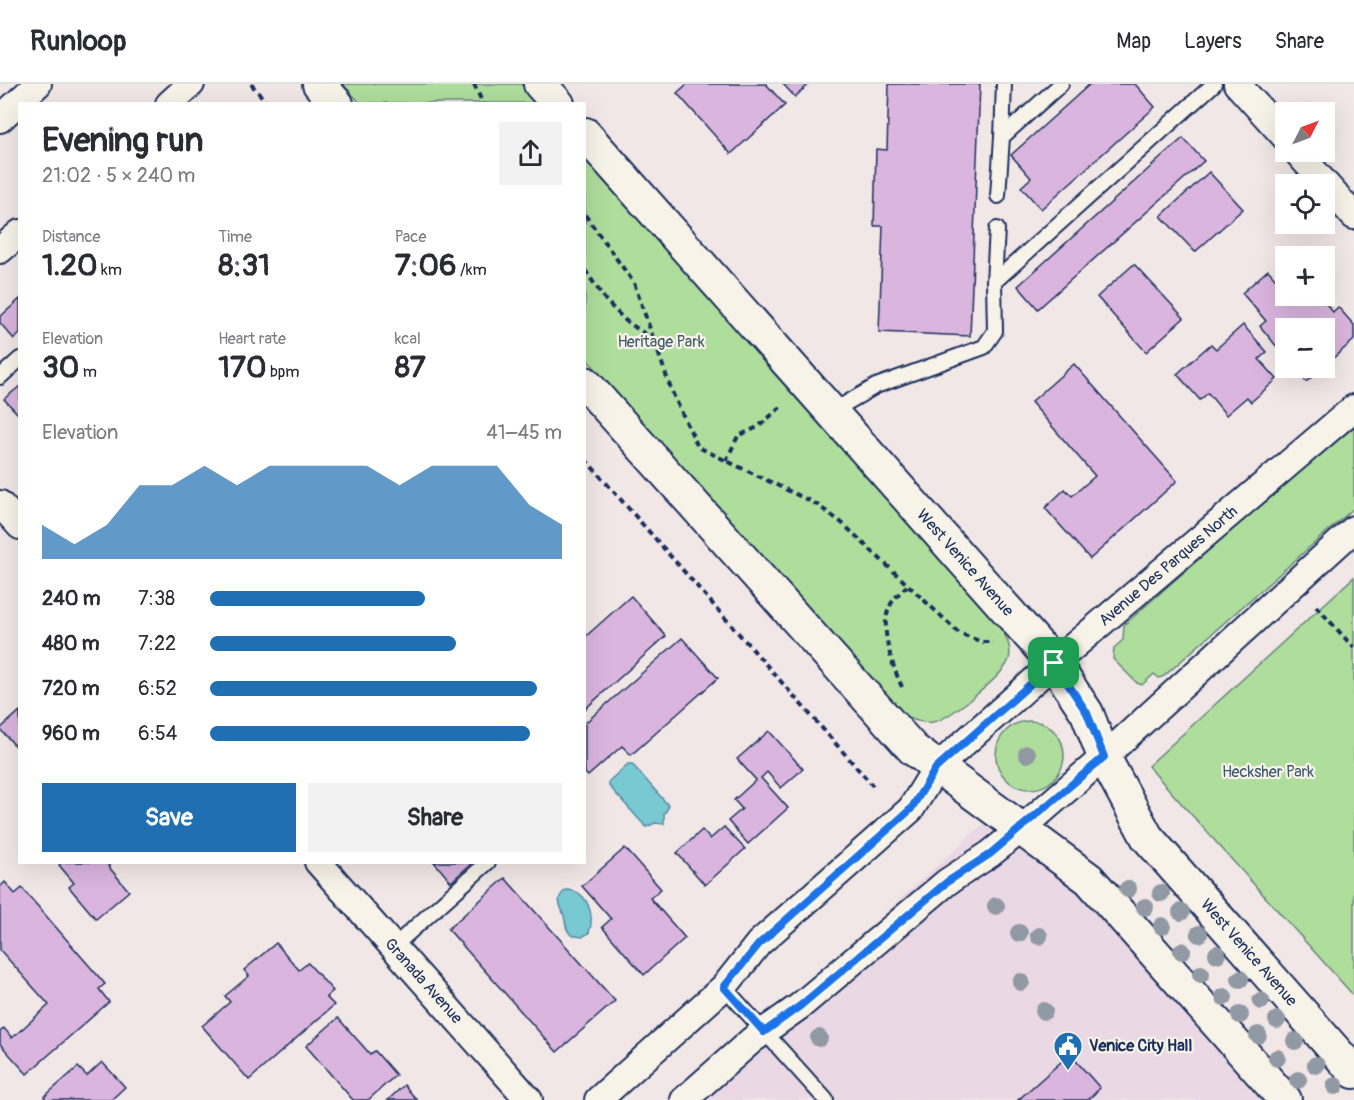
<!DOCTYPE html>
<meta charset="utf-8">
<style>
body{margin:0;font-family:Pangolin,sans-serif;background:#f2f2f3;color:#2b2b33;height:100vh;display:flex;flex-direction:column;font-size:22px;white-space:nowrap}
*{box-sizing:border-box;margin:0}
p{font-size:20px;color:#7c7c81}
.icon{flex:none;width:33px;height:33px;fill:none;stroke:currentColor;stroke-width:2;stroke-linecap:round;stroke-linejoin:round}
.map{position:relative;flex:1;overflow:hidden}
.drawer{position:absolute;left:18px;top:18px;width:568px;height:762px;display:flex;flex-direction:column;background:#fff;border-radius:0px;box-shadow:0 6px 24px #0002}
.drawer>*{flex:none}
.needle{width:39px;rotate:48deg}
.buttons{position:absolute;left:1275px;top:18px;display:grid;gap:12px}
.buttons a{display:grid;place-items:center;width:60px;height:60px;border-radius:0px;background:#fff;box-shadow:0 6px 24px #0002;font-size:30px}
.pin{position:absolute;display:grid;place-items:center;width:51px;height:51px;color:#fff;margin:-26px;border-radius:12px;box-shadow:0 3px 9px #0006}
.round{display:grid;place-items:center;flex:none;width:63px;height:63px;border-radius:0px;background:#f2f2f3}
.overview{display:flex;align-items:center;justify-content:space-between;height:102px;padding:0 24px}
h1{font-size:33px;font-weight:800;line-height:45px}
.stats{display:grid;grid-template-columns:repeat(3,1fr);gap:9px;height:102px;padding:6px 24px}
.stats div{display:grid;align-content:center}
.stats b{font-size:30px;font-weight:800}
.stats small{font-size:16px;font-weight:400}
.stats p{font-size:16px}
.chart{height:168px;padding:12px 24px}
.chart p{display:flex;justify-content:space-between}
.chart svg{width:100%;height:108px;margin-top:6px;fill:#1f6fb2;opacity:.7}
.cta{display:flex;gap:12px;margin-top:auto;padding:12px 24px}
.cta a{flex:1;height:69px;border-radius:0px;background:#1f6fb2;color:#fff;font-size:24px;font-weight:800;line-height:69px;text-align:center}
.cta a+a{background:#f2f2f3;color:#2b2b33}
ul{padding:0 24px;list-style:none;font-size:20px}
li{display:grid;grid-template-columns:96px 72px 1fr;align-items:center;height:45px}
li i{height:15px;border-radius:8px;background:#1f6fb2}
header{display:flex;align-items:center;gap:36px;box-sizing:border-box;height:84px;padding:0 30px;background:#fff;border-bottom:2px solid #e1e1e2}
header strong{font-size:28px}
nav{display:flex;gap:33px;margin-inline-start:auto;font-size:21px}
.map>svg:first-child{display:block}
.built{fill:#ead8e4}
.green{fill:#afdd9c;stroke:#65867d;stroke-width:1.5}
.water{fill:#79c9d3;stroke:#538ba4;stroke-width:1.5}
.building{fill:#dab5de;stroke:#1b2f5e;stroke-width:1.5}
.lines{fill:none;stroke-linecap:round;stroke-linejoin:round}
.service-casing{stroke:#1b2f5e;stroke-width:18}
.minor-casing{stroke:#1b2f5e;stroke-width:30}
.tertiary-casing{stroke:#1b2f5e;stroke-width:36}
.path{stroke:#1b2f5e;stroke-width:4;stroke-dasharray:6 4.5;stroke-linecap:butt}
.service{stroke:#f7f3e8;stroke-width:14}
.minor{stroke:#f7f3e8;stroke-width:26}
.tertiary{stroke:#f7f3e8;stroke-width:32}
.tree{fill:#9099a4}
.route-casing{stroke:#fff;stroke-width:12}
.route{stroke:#1a73e8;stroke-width:8}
.labels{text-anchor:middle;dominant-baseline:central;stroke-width:4.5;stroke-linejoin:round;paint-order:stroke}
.park-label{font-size:16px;fill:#405a6e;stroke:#f7f3e8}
.street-label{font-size:16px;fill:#1b2f5e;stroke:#f7f3e8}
.poi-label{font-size:16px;font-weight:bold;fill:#1b2f5e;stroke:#f7f3e8;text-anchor:start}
</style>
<header>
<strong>Runloop</strong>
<nav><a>Map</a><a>Layers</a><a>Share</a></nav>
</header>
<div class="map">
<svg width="1354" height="1016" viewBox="0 0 1354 1016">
<rect width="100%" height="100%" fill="#f1e7e6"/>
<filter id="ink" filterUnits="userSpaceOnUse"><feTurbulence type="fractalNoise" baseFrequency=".0167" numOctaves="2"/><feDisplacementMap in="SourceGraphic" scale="12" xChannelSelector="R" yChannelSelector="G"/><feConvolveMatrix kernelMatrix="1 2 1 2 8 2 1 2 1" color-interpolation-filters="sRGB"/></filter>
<g filter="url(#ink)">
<path class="built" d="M983,740L1077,807L1261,1016H679Z"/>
<g class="green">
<path d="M343,0H521L538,19H360Z"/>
<path d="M585,72L978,516C989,531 1015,554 1009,575C1005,591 953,631 937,637C925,641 913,636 902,631L585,273Z"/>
<path d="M1354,338V424L1164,592L1159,594L1154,590L1142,601L1137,599L1113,575L1114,564L1123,556L1124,541Z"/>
<path d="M1354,493V912L1148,682Z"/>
<circle cx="1030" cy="671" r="34"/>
</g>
<g class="water">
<path d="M628,680H632L669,722L664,730V740L655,739L646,743L609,702V697Z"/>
<path d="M566,806C588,806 595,831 589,849L582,853L571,851C565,845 566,840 564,832C561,821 554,815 566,806Z"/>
</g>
<g class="building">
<path d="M687,0H766L785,21L731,70L677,9Z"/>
<path d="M783,0H809L795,13Z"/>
<path d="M889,0H980L970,252L879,248L883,142H874L876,65L887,66Z"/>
<path d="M1090,0H1135L1155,23L1041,125L1021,103L1031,94L1011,71Z"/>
<path d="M1183,54L1204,77L1038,225L1018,202Z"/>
<path d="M1209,88L1243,125L1195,168L1161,132Z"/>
<path d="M1134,180L1184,234L1146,268L1097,213Z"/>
<path d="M1286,185V212H1319L1333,228L1338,223L1354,241V256L1324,282V244H1286V274L1260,242L1266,237L1242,209L1268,186L1275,194Z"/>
<path d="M20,215V250L14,255L0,239V233Z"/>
<path d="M1243,241L1267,268L1259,275L1277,295L1251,318L1247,313L1226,331L1208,309L1200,316L1177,290L1211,260L1216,265Z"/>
<path d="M1074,280L1177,397L1090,475L1045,424L1065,405L1072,412L1095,392L1031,318Z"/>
<path d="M1294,284H1322L1306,298Z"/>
<path d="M20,302V332L4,315Z"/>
<path d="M631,512L666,552L585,625V553Z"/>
<path d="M682,554L718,594L631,671L622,662L588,692L585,689V639Z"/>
<path d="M20,627V664L18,665L0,645Z"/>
<path d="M769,647L803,685L781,704L767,688L761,694L788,724L748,760L728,737L742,725L734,716L756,696L737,675Z"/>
<path d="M724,743L745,765L705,801L677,769L702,746L710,755Z"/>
<path d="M625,764L661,805L650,814L685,854L644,891L602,843L611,835L582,802Z"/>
<path d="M62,778H112L108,782L129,807L96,835L69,803L74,799L59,781Z"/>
<path d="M434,778H473L451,798Z"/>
<path d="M505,794L615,917L557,968L448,845Z"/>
<path d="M5,798L15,810L22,804L105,900L99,905L109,918L27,990L0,960V948L4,944L12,954L49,921L0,866V803Z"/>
<path d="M276,859L299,886L308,879L333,907L326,913L334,921L249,996L202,942L230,918L225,912L249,892L244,886Z"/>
<path d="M338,934L370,970L375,967L396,991L368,1016H353L306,962Z"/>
<path d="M1070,970L1100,1004L1088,1016H1018Z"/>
<path d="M102,978L125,1003L111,1016H47L44,1013L78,983L87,992Z"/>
<path d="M404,1001L417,1016H388Z"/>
</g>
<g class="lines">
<g class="service-casing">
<g id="service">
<path d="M1002,53L1004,0"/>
<path d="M998,112L1002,53L1061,0"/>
<path d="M994,198L997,145"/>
<path d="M0,293L20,275"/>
<path d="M831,328L876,302L984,263L995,247L994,198L1214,0"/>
<path d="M393,863L488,778"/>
<path d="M724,903L826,1016"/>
</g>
</g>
<g class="minor-casing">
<g id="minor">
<path d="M1237,0L1286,54"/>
<path d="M169,20L191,0"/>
<path d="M0,35L38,0"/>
<path d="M1297,68L1354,132"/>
<path d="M0,166L20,149"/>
<path d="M0,420L20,442"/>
<path id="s1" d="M318,778L529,1016"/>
<path id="s2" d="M598,1016L724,903L759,859L911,725L936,684L1054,579L1354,324"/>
<path d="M684,1016L752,956L800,922L947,798L990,770L1020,746L1104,673L1354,445"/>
</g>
</g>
<g class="tertiary-casing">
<g id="tertiary">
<path d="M319,0L337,20"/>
<path d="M540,0L558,20"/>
<path id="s3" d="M585,50L1054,579L1087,629L1104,673L1147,753L1354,988"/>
<path d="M585,299L913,665L1089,795L1285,1016"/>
</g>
</g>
<g class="path">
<path d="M251,0L268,20"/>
<path d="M474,0L483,20"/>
<path d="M585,131L634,199L672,308L698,363L816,420L842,439L959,549L982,558H993"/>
<path d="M585,186L606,217L626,237L651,254"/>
<path d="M585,375L873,702"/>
<path d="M726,377L738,352L758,343L783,321"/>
<path d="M1316,522L1354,564"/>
<path d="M902,603C892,581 878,542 891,520C895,513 901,507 907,502"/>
</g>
<use href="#service" class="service"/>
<use href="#minor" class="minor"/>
<use href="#tertiary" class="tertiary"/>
</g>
<g class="tree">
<circle cx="1027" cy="670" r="9"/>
<circle cx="1128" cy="805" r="9"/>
<circle cx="1161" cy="809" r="9"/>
<circle cx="996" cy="822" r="9"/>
<circle cx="1145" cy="823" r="9"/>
<circle cx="1181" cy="828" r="9"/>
<circle cx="1162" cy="842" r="9"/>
<circle cx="1019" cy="849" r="9"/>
<circle cx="1199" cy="850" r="9"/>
<circle cx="1039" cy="852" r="9"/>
<circle cx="1182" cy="867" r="9"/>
<circle cx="1217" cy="870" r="9"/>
<circle cx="1201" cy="890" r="9"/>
<circle cx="1240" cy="895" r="9"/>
<circle cx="1021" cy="898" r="9"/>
<circle cx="1224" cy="913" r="9"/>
<circle cx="1261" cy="917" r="9"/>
<circle cx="1044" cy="927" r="9"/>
<circle cx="1240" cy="931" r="9"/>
<circle cx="1277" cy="936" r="9"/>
<circle cx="1258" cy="951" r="9"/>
<circle cx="819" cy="954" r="9"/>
<circle cx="1295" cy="957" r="9"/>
<circle cx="1277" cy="974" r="9"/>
<circle cx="1316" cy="981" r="9"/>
<circle cx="1298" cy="996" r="9"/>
<circle cx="1335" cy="1002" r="9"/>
</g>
</g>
<g class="lines" filter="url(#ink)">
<g class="route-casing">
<path id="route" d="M1054,579L1087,629L1104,673L990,770L947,798L800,922L764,948L724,903L759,860L911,725L936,684Z"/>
</g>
<use href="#route" class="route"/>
</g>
<defs>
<g id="civic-pin" transform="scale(1.5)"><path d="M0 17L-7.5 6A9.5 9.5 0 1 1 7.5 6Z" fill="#1f6fb2" stroke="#f7f3e8"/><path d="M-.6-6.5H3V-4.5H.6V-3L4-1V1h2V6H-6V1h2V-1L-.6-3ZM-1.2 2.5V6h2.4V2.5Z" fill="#fff"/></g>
</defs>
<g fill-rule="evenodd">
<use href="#civic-pin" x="1068" y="962"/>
</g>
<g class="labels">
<g class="park-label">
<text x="661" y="258">Heritage Park</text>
<text x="1268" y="688">Hecksher Park</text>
</g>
<g class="street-label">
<text stroke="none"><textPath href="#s3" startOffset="573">West Venice Avenue</textPath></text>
<text stroke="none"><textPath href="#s2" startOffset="784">Avenue Des Parques North</textPath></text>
<text stroke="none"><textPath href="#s3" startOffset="1059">West Venice Avenue</textPath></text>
<text stroke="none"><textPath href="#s1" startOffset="159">Granada Avenue</textPath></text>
</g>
<g class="poi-label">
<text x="1089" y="962">Venice City Hall</text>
</g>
</g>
</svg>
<div class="buttons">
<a><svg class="needle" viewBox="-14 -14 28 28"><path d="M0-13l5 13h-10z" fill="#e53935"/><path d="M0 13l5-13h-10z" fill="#7c7c81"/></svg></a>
<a><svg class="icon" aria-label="locate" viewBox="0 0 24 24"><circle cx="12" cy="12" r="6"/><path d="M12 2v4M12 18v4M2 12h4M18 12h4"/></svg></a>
<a>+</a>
<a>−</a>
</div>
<div class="pin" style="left:1054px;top:579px;background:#1e9e55"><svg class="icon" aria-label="arrive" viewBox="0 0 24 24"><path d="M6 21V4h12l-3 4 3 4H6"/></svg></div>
<section class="drawer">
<div class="overview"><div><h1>Evening run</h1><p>21:02 · 5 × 240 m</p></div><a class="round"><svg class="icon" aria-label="share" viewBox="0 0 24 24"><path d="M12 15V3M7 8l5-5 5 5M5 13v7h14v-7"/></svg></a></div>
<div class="stats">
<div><p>Distance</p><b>1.20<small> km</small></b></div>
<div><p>Time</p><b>8:31</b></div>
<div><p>Pace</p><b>7:06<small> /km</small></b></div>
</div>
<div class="stats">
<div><p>Elevation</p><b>30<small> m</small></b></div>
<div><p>Heart rate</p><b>170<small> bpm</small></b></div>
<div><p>kcal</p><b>87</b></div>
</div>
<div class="chart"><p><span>Elevation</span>41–45 m</p>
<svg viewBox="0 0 160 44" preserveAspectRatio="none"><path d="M0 44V30L10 38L20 30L30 14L40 14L50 6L60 14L70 6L80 6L90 6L100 6L110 14L120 6L130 6L140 6L150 22L160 30V44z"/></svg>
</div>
<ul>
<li><b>240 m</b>7:38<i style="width:61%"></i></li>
<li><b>480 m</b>7:22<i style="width:70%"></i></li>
<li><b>720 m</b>6:52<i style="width:93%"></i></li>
<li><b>960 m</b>6:54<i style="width:91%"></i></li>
</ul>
<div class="cta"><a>Save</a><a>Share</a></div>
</section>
</div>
